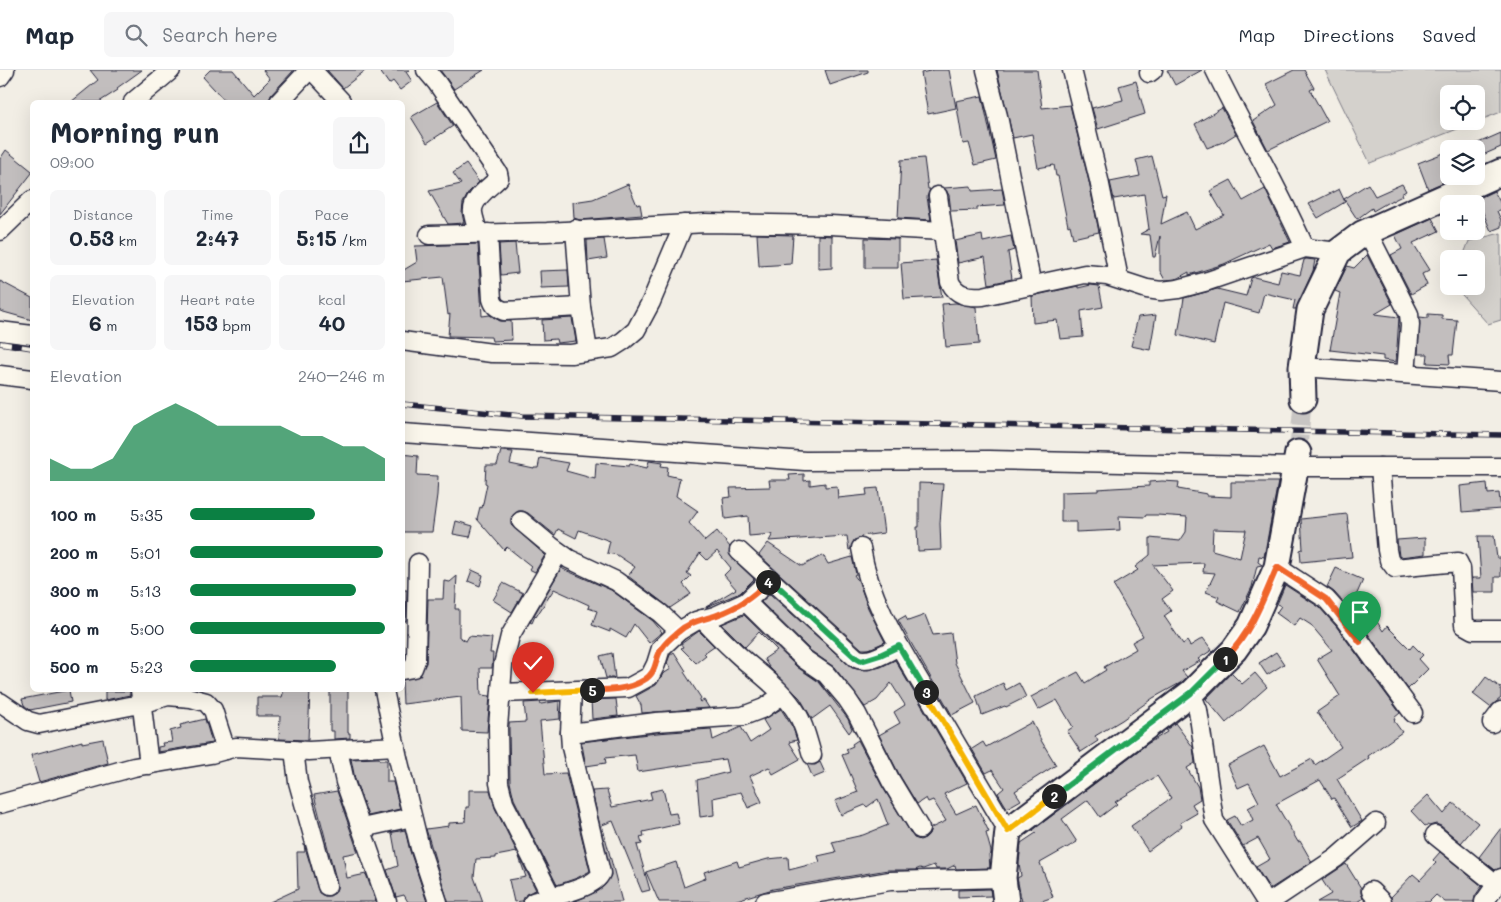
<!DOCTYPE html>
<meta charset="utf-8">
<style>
body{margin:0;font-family:Mali,sans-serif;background:#f6f6f7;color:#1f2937;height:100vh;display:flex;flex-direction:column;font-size:19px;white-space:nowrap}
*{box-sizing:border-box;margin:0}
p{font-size:16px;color:#747a83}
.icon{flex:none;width:28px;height:28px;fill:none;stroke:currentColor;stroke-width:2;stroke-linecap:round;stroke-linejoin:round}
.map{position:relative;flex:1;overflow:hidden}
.drawer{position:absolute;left:30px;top:30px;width:375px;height:592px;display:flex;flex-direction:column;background:#fff;border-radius:8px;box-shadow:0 5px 20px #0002}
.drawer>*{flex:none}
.buttons{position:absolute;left:1440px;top:15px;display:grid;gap:10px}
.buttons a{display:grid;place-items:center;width:45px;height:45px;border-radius:8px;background:#fff;box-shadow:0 5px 20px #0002;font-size:25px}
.pin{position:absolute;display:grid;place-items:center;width:42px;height:42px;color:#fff;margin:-51px -21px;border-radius:50% 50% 50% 0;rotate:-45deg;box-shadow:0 0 5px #0007}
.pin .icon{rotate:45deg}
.km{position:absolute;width:25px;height:25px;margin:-12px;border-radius:50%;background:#222;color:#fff;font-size:14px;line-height:25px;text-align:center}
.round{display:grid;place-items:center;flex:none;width:52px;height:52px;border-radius:8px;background:#f6f6f7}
.overview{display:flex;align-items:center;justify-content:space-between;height:85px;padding:0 20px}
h1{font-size:28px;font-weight:700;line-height:38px}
.metrics{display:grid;grid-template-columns:repeat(3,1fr);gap:8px;height:85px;padding:5px 20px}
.metrics div{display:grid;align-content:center;border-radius:8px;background:#f6f6f7;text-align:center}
.metrics b{font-size:21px;font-weight:700}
.metrics small{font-size:14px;font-weight:400}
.metrics p{font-size:14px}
.chart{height:140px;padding:10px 20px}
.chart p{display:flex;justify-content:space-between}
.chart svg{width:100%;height:90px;margin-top:5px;fill:#0b8043;opacity:.7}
ul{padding:0 20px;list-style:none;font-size:16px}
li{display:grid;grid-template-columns:80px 60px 1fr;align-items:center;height:38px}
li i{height:12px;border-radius:6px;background:#0b8043}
header{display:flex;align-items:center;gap:30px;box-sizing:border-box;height:70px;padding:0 25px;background:#fff;border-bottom:1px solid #e0e1e3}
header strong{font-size:24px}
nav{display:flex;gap:28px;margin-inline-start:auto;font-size:18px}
.search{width:350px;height:45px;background:#f6f6f7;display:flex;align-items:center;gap:12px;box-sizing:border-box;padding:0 18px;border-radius:8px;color:#747a83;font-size:19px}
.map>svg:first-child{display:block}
.green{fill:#d4d1cc;stroke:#7b7a84;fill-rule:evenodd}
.building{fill:#c2bebe;stroke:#22223b;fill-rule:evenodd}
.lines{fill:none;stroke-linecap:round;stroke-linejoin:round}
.street-tunnel{stroke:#c8c5c3;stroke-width:18;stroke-dasharray:18 9;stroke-linecap:butt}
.street-casing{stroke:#22223b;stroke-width:21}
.secondary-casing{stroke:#22223b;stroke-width:29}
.street{stroke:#fbf7ec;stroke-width:18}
.secondary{stroke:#fbf7ec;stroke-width:25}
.rail-casing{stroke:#22223b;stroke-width:5.5}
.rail{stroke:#fbf7ec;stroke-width:4;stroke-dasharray:11;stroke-linecap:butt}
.split-1-casing{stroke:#fff;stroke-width:10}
.split-2-casing{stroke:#fff;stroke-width:10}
.split-3-casing{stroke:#fff;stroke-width:10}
.split-4-casing{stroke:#fff;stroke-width:10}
.split-5-casing{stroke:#fff;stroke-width:10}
.split-6-casing{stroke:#fff;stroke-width:10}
.split-1{stroke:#f0652b;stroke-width:6}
.split-2{stroke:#22a559;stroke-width:6}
.split-3{stroke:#f5b400;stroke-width:6}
.split-4{stroke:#22a559;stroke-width:6}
.split-5{stroke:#f0652b;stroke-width:6}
.split-6{stroke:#f5b400;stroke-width:6}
</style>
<header>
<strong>Map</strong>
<div class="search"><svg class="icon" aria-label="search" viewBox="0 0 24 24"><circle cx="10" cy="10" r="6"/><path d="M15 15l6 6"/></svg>Search here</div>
<nav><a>Map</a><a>Directions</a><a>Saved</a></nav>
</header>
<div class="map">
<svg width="1501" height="832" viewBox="0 0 1501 832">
<rect width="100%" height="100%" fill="#f2eee5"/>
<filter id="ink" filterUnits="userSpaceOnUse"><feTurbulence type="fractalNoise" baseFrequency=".02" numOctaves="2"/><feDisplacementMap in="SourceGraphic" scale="10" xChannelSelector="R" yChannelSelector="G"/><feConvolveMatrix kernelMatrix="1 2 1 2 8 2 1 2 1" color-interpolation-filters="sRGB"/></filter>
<g filter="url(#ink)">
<g class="green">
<path d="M1325,0H1501V42L1370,93ZM1449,24H1476V51H1449Z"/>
<path d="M1501,163V250L1488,254L1454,216H1476V189H1462L1469,171Z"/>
</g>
<g class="building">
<path d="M90,0H142L117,18L118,20L99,32H71L98,10Z"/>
<path d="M210,0H233L254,25L270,9L263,0H294L271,25L269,32H226L203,7Z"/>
<path d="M327,0H366L343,18Z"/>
<path d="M379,0H409L406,2L412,11L400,20L393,11L389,14Z"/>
<path d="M440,0H484L454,19Z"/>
<path d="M825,0H868V2L830,15Z"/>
<path d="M934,0H949L956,38L928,44L921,3Z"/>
<path d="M997,0H1037L1042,38L1070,35L1089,112L1099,162L1073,168L1070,155L1068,156L1058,106H1056L1054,95L1038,98L1032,64L1013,68Z"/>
<path d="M1167,0H1202L1175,15Z"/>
<path d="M1294,0H1304L1314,18L1310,20L1327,51L1268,80L1253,51L1277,35L1266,14Z"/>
<path d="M1136,11L1145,44L1098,59L1092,38L1123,30L1119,16Z"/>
<path d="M982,26L996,90L975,95L969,73L963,74L956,31Z"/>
<path d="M437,32L453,56L427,73L411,47Z"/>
<path d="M1222,38L1236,64L1223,72L1207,78L1195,54Z"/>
<path d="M1501,63V77L1476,88V74Z"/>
<path d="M6,80L32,101V103L0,144V89Z"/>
<path d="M1449,81V110L1428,119L1418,93Z"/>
<path d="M1152,86L1162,125L1166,124L1161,154L1187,142L1195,159L1224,145L1210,121L1231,110L1243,131L1265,119L1290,172L1272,178L1269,173L1224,194L1189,205V202L1176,209L1165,210L1160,201V166L1155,187H1153L1150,165L1140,164L1149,159L1144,124L1114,129L1110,112L1140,106L1136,90Z"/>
<path d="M924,88L928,119H930L927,127L931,150L898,148L901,90Z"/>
<path d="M466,94L479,112L469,122L463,133L462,143L464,153L448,154L429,121L461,114L453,103Z"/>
<path d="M628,114L637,135L640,134L642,145L580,150L574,148L573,132L593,129Z"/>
<path d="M1368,114L1375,126L1402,114L1406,121L1401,124L1402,126L1392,131V130L1373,141L1372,138L1357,149L1344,129Z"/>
<path d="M971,116L972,121L1002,119L1005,135L977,137V140L951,141L949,125L944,118Z"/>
<path d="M1339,119L1345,132L1318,148L1309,134Z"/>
<path d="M1494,121L1501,134V139L1497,141L1501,150V157L1491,161L1477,129Z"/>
<path d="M1432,148L1439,161L1413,173L1430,200L1422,204L1427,215L1411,224L1391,185L1402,179L1395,165Z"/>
<path d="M757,164L793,165L791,194L759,196Z"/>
<path d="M818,165L832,166V198L818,199Z"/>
<path d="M982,165L983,172L1011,166L1014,180L1008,182L1012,209L989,214L985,187L958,193L955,171Z"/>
<path d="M865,168L898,169V198H865Z"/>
<path d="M604,169L607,188L588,191L587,170Z"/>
<path d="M515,173L518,203L501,205L499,174Z"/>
<path d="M478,174L482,246L490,245L500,251H511L512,270L492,271L491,267L448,266L450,244L448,245L443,207L402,211V201L417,192L415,176Z"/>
<path d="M1367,185L1392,234L1375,244L1399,247L1396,292L1383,290V286L1330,280L1340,223L1335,221L1347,196L1354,198Z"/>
<path d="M1306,189L1315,190L1313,201L1296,239H1293L1295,230L1264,223L1259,243L1223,233L1214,274L1178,265L1184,228L1217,219L1246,226L1251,208L1254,207L1278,213L1281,201L1300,205L1304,190Z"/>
<path d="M936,190L942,227L904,229L901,193Z"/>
<path d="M568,200L569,217L541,218L540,201Z"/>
<path d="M0,211L32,228V250L0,241Z"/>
<path d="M1091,215L1099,216L1103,237L1081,241L1083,267L1060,269L1057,250L1033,253L1032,226L1078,216V218Z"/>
<path d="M956,233L976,237L979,274L946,277L942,234Z"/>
<path d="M1428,244L1442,245V249L1457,250L1453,285H1449L1450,294L1427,293L1428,284H1418L1420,247L1428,248Z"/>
<path d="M1156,245L1150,280L1131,276L1138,247Z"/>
<path d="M572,248L576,271L557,273L556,269L543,270L542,250Z"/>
<path d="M501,381L513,382L510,394L534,399V398H538L540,388L569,393L566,401L595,409L596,393L629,396L630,394L647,398L649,391L662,393L661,396L668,397L667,405L680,408L676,426L698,441L689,453L705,471L717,461L730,477L729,484L732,488L754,509L740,523L706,537L736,519L724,505L731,498L717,481L707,490L700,483L687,503L691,506L683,514L691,524L670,538L628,506L635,497L617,485L607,483L610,471L579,460L576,468L558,459L555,465L528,443L523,441H518L513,445L511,450V455L545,485L535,502L529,499L531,496L507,477L504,480L477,449L480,437L482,438L487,414L485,413L486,395H497Z"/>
<path d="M402,384L418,386L417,405L438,406L437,425L432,462H402Z"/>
<path d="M804,404V411L810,410V415L825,413V417L837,416L838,428L867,425L866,419L878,418L884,463L861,466V468L854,470L851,479L849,480L847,466L769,471L773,464L749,466L748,446L725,449L723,428L731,427L730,418L770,417L769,410H790L789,405Z"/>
<path d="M1162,411L1179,412L1178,419L1207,424V426L1231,427V412H1278L1264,487L1259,486L1258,492L1262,495L1257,496L1252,517L1240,542L1217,531L1219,527L1206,522L1215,503L1203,502L1204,493L1153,495L1173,521L1162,529L1171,541L1164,546L1183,574L1187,571L1190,576L1203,568L1212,580L1198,589L1200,591L1182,601L1187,607L1182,612L1153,628L1122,650L1095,666L1098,671L1081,682L1067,661L1073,657L1057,630L1038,640L1031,627L1078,602L1085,613L1106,600L1104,597L1136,579L1132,572L1143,566L1113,515L1138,500L1135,497L1150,485V468L1180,471L1186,462L1187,447L1157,445H1146L1145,447L1119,446L1120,460L1076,462V452H1061V422L1098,421V419L1112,418L1149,416V412ZM1213,459L1246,460L1240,488L1212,480Z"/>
<path d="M919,413L943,414L940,453L941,480L918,481L917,457H919Z"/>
<path d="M1487,413L1488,424L1499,423L1501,439L1462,442L1460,416Z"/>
<path d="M1347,444L1352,487L1301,492L1300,480L1303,479L1301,449Z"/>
<path d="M456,451L473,456L470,467L453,464Z"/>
<path d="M1478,466H1494L1497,488H1501V507H1495V522H1473L1472,508H1481Z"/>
<path d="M1425,468V484L1400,487L1399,486L1397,470Z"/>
<path d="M768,473L802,496L823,485L828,494L852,487L856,504L854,505L859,512L868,538L885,572L869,579H862L759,485Z"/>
<path d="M562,497L563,499L611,520L653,551L662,562L649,573L634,554L626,568L610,559V562L592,555L597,541L588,538L589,535L554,519L536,547L535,546L532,553L530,552Z"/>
<path d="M1336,498L1363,510L1355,528L1365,533L1383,561L1387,556L1410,579L1413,575L1423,585L1419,589L1428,599L1408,619L1353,543L1334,522L1327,517Z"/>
<path d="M472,500L483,505L480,516L468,511Z"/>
<path d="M457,506L455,539H459V567L466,571L469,566L492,568L490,583H493L492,598H480L481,625L490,626L487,662L462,661L461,627L403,634L402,610L419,606L426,593L428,529H443L444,511L450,512Z"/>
<path d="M503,513L523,523L512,542L493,530Z"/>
<path d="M1285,515L1319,537L1336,556L1400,643L1394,648L1395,650L1394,651L1402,662L1368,686L1369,688L1337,709L1362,751L1352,757L1334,728L1332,729L1320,710L1276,734L1298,772L1300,771L1312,792L1270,819L1256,797L1270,789L1258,768L1243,776L1227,750L1235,746L1241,756L1253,750L1248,738L1259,732L1249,713L1238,718L1228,695L1264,676L1280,706L1312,689L1315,695L1341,677L1317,642L1340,626L1317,589L1332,580L1311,555L1300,548L1294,556L1276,543L1281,536L1277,534Z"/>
<path d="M402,520H407L406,551H402Z"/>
<path d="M770,524L852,598L868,600L881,597L895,590L967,713L944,724L956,744L976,735L989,762L986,763L991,781V784L989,785L990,798L956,799L955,795L947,799H936L934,795L923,799L920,798L915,800H888L773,819L730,832H659L646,802L676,792L684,817L706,808L704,802L737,791L739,797L768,789L788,787L789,800L820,792L818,786L836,782L832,772L863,765L888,755L878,729L867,737L865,735L841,745L835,731L858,722L842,685L848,683L846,679L853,676L852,674L858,670L882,716L914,768L920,770L925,768L929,764L931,758L946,751L933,730L928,732L926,728L917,734L900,706L879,665L900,653L894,642L905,635L891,613L877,630L865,637L834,597L811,581L761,532Z"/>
<path d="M744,545L797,597L819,612L848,649L852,659L849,663L830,636L812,649L800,628L769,597L764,589L777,580L759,562L745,577L722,554Z"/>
<path d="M925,545L933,565L951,563L955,593L975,633L952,645L898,550L905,546L908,551Z"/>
<path d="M699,561L714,576L704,583L706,585L696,593L681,578L683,577L681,574Z"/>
<path d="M674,582L686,601L684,602L701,628L699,631L700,632L704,630L709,638L642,643L641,635L636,626L656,615L663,604L671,599L667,593L670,585Z"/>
<path d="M1276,582L1284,594L1267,605L1259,593Z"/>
<path d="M612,583L615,608H606L600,586Z"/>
<path d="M1231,603L1242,614L1255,603L1267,617L1226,653L1206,629Z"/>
<path d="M1486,607L1501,618V628L1490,637L1473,624Z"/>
<path d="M1003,613L1006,620L1019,613L1026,627L1006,637L1005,636L982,645L976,626Z"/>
<path d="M69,620L71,632L30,640L24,635L22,629Z"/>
<path d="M284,620H310L308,670L279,669L280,646H257V627H282Z"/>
<path d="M330,620H348V663H350V668L334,669V661H330Z"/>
<path d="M105,621H130V625L105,630Z"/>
<path d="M616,629L618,646L592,649L591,630Z"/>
<path d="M559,631L560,649L540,651L545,704L566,703L590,801L577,808L557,815L514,729L510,712L509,657V653L526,652L524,633L540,632L541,634Z"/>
<path d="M781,639L793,658L797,670L789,672L800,689L773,704L769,697L750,706L762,732L748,738L741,722L713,728L714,745L700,747L697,710L728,702L725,689L638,702L635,685L605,688L606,693L586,696L582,675L581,672L657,663L711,659L713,670L741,657L750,673L769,660L763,650Z"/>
<path d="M205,649L212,673L158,682V677L163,676L162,673L172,672L170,661L181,658L180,655Z"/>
<path d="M1032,652L1042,672L1056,695L1015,721L1021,730L1007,738L998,723L1004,718L992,700L986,703L972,679L983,672L986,677Z"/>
<path d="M1175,653L1193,677L1195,693L1187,698L1198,717L1200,729L1192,734L1197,743L1180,753L1182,756L1148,781L1131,756L1171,728L1157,706L1115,732L1117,734L1100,747L1088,730L1062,749L1077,772L1040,793L1053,827L1039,832H1022L1017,808L1021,806L1019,793L1021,773L1036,763L1033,760L1147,674L1167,662L1166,660Z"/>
<path d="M103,669L108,693L39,712L31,685L82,671V673Z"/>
<path d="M379,688L380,690H387V712H393L400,739L368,746L355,709L351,689Z"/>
<path d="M820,692L825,703L813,708L807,694L815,695Z"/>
<path d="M663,719L669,744L676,743L679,754L643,762L644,766L640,767L642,774L637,775L650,820L642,822L613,751L602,755L622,832H573L596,822L605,815L611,805L592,721L607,720L612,737L652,729L650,722Z"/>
<path d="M469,720H490L495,738L517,782L496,786V788L476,789L474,807L483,832H448L426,759L449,756V753L465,752L466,737H469Z"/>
<path d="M337,721L358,782L343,785L347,808L366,804L376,832H270L298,819L297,782H305L304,774L319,823L325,826H330L335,823L337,818V813L314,725Z"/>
<path d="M1428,725L1444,744L1453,733L1478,753L1461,773L1441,756L1436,754L1429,756L1427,755L1425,756L1411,741Z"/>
<path d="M1501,758V798L1495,800L1479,787Z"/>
<path d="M405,760L410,781L427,832H408L404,825L396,827L387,800L398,796L392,763H389Z"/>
<path d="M1440,782L1482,816L1475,826L1474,832H1445L1436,825L1429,832H1392L1391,827L1413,804L1420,810L1436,793L1433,790Z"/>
<path d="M518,784L536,820L526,824L523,831L514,832L509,810L526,807Z"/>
<path d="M1346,794L1361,818V823L1363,828L1357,832H1317L1331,824L1322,810Z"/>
<path d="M990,819L991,826L958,827V820Z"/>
</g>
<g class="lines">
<path class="street-tunnel" d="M1298,383L1303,329"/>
<g class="street-casing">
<g id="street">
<path d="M312,0L341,31"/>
<path d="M426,0L437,13L498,103L499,108C490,117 471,129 473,143C474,150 477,157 478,163"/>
<path d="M986,0L998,46L1032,216"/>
<path d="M1072,0L1099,110L1119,209"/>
<path d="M1215,0C1244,60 1278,117 1305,178"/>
<path d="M1149,3L1153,0"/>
<path d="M0,7L5,0"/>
<path d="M133,32L171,0"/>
<path d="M279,32L309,0"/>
<path d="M938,126L950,212C957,226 968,227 983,226L1085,204L1107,206L1147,219L1161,221L1178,219L1208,211L1305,178L1338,182"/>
<path d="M575,159L581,237L588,281"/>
<path d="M0,161L32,130"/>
<path d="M1367,161L1409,244L1410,255L1406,304"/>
<path d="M488,163L492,229C494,236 497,238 504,241L581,237"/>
<path d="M429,165L547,162L706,153L830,155L943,161"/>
<path d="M0,261L32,265"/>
<path d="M402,271L492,283L571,284L612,278L623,271L636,260L651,232L684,154"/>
<path d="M1302,297L1501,311"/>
<path d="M0,305L32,309"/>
<path d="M402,363L805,391L989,390L1296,397H1501"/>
<path d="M1380,397L1387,480L1389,490L1395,498L1458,492L1461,498L1464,555L1473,560H1501"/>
<path d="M521,451L551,476L569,489L616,511L660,543L679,561"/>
<path d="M861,478C869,529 899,576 925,620C952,667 980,714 1008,761"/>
<path d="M739,481L856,588C869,595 887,582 899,576"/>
<path d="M1277,497L1326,529L1344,549L1413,643"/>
<path d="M746,532L804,589L826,604L847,629L857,644L891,711L920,759"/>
<path d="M702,549C712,559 722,570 732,579C754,601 782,617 798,645C805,657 808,672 812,685"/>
<path d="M402,600L413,598L416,590L418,493"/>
<path d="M140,620L149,695"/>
<path d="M384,620L398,688L420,778L438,832"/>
<path d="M502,623L628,618L650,606L656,594L661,578L679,561L696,551L715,546L746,532L770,509"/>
<path d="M1191,623L1198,640L1214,750L1266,832"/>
<path d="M0,632L28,651L39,654L140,634L168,626L191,628L206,632L213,640L226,680"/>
<path d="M1492,653L1501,641"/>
<path d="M570,663L656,652L743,646L764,638L782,625"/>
<path d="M294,680L298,712L327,816"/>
<path d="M338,680L345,712L387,832"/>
<path d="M0,734L134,697L211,684L236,677L309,681L396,676"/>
<path d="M362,758L412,747"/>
<path d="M1435,765L1496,814"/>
<path d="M1371,821L1382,832"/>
<path d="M551,826L504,733L499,713L498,657L503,595L510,566L559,482"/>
<path d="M533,832C549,827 595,819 601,803L571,677L570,663L572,621"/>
<path d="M765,832L890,811L1003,808"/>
<path d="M1270,832L1336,788L1376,753"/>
<path d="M1484,832L1501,808"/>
</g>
</g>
<g class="secondary-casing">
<g id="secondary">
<path d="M1303,329L1302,297L1310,240L1338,182L1362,164L1501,102"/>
<path d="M1006,832L1003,808L1008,761L1191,623L1234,580L1251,556L1277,497L1298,383"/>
</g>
</g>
<use href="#street" class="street"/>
<use href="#secondary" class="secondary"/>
<g class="rail-casing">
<g id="rail">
<path d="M0,273L32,278"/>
<path d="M402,334L522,346L1501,365"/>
</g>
</g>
<use href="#rail" class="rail"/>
</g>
</g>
<g class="lines" filter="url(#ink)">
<g class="split-1-casing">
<path id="split-1" d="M1225,589C1251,563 1263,530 1277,497L1326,529L1360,572"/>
</g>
<g class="split-2-casing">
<path id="split-2" d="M1054,726L1191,623L1225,589"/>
</g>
<g class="split-3-casing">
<path id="split-3" d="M926,622L1008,761L1054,726"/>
</g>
<g class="split-4-casing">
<path id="split-4" d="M768,512L770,509L856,588L861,591L880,585L899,576L926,622"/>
</g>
<g class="split-5-casing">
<path id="split-5" d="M592,620C610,620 628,620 644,610C658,602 654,589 662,578C666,572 673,566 678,562C690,551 703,550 717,545C739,537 751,528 768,512"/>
</g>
<g class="split-6-casing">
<path id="split-6" d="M533,623L592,620"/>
</g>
<use href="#split-1" class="split-1"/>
<use href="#split-2" class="split-2"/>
<use href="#split-3" class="split-3"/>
<use href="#split-4" class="split-4"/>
<use href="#split-5" class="split-5"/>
<use href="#split-6" class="split-6"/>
</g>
</svg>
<div class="buttons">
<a><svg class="icon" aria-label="locate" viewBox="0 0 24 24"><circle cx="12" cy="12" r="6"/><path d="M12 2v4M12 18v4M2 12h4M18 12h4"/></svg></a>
<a><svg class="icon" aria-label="layers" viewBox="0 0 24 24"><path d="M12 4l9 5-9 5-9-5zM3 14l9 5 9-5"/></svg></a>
<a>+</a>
<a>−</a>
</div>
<div class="pin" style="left:1360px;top:572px;background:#1e9e55"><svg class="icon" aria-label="arrive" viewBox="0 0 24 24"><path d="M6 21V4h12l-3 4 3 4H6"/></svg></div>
<div class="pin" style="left:533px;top:623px;background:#d93025"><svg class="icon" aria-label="check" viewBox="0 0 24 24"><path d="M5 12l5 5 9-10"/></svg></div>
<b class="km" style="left:1225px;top:589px">1</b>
<b class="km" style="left:1054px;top:726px">2</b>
<b class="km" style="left:926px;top:622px">3</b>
<b class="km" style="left:768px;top:512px">4</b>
<b class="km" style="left:592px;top:620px">5</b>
<section class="drawer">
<div class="overview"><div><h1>Morning run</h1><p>09:00</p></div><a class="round"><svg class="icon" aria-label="share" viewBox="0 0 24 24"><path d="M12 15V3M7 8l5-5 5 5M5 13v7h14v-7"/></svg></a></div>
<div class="metrics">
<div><p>Distance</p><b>0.53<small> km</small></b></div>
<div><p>Time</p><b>2:47</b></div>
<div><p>Pace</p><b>5:15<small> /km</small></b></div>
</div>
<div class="metrics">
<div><p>Elevation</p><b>6<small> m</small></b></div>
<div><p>Heart rate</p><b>153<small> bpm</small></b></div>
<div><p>kcal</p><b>40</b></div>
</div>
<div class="chart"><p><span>Elevation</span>240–246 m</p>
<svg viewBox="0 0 160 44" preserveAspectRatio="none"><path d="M0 44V33L10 38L20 38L30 33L40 17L50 11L60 6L70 11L80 17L90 17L100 17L110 17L120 22L130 22L140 27L150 27L160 33V44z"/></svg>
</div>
<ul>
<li><b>100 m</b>5:35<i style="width:64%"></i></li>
<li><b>200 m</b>5:01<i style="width:99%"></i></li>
<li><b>300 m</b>5:13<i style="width:85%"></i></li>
<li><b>400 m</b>5:00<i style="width:100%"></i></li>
<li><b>500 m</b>5:23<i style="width:75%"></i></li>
</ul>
</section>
</div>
